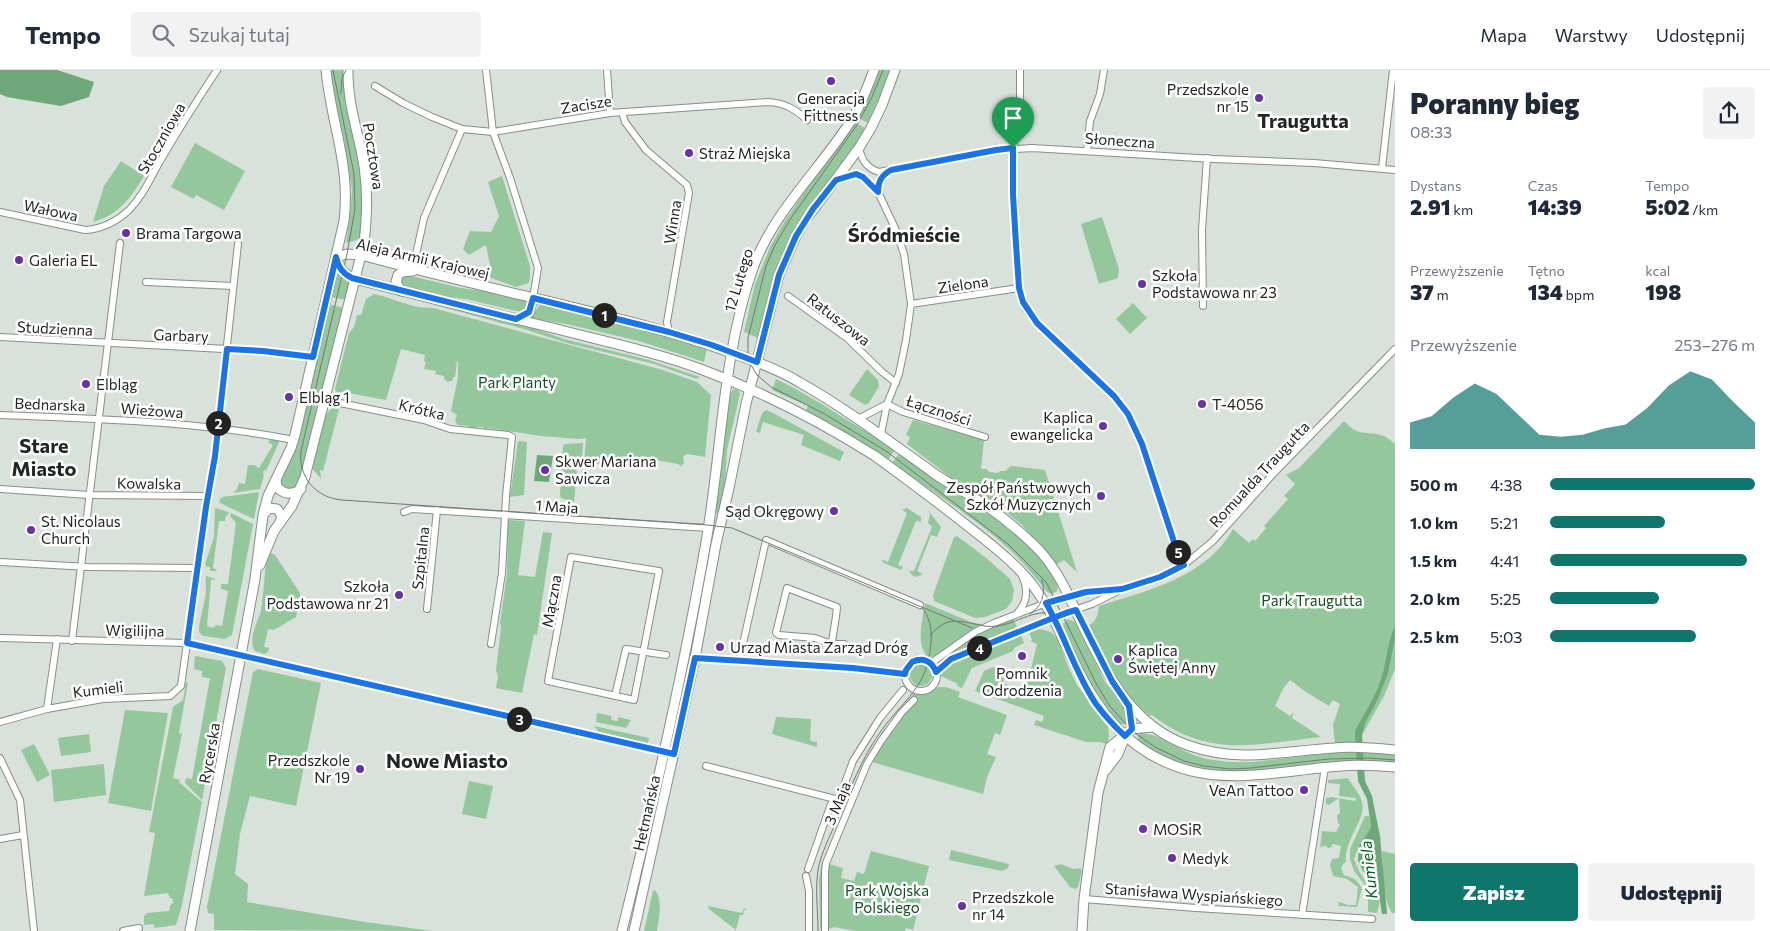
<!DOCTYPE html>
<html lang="pl">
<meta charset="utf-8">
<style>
body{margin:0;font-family:Commissioner,sans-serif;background:#f2f2f3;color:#1f2937;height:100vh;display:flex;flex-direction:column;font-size:19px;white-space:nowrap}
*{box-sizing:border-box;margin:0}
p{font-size:16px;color:#747a83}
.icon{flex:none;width:28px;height:28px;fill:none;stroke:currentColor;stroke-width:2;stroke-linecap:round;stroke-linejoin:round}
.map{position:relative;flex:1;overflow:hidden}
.panel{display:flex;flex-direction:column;background:#fff;width:375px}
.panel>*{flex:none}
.pin{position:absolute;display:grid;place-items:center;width:42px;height:42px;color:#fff;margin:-51px -21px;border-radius:50% 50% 50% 0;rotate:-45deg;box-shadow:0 0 5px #0007}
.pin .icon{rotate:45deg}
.km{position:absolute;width:25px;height:25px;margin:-12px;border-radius:50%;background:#222;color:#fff;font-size:14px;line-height:25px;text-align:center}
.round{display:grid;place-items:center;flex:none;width:52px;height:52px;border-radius:5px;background:#f2f2f3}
.headline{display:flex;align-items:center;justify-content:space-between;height:85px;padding:0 15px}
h1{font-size:28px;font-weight:800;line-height:38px}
.stats{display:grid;grid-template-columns:repeat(3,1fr);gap:8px;height:85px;padding:5px 15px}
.stats div{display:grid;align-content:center}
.stats b{font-size:21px;font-weight:800}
.stats small{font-size:14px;font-weight:400}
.stats p{font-size:14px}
.chart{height:140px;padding:10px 15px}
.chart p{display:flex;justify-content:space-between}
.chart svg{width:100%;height:90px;margin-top:5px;fill:#0f766e;opacity:.7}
.primary-button{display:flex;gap:10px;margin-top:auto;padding:10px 15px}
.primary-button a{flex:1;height:58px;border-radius:5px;background:#0f766e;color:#fff;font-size:20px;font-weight:800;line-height:58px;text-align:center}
.primary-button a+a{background:#f2f2f3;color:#1f2937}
ul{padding:0 15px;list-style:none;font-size:16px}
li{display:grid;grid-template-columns:80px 60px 1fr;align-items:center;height:38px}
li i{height:12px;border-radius:6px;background:#0f766e}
header{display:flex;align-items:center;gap:30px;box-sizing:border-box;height:70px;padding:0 25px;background:#fff;border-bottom:1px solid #e0e1e3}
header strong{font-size:24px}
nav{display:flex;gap:28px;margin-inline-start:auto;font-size:18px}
.search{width:350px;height:45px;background:#f2f2f3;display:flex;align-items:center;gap:12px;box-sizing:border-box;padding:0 18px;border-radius:5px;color:#747a83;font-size:19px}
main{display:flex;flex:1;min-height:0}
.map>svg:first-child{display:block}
.green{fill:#95c79c}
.water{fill:#6ea778}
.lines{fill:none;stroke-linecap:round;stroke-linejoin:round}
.street-casing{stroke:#868f87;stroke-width:8}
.secondary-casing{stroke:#868f87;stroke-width:11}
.street{stroke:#fff;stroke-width:6}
.secondary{stroke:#fff;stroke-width:9}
.tram{stroke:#717873;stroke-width:1}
.route-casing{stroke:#fff;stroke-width:10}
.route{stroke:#1a73e8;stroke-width:6}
.poi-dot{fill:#6632a9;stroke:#fff;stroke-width:2}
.labels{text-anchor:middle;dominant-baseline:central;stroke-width:5;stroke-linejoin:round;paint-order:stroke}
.poi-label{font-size:15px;fill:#232724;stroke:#fff;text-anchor:start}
.street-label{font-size:15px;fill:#232724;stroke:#fff}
.park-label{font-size:15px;fill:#125124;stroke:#fff}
.water-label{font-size:16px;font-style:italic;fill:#026227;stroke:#fff}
.district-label{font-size:20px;font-weight:bold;fill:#232724;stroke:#fff}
</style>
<header>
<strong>Tempo</strong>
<div class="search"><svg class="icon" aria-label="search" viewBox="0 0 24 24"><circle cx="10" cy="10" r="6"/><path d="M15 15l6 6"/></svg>Szukaj tutaj</div>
<nav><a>Mapa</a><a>Warstwy</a><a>Udostępnij</a></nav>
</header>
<main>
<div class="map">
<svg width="1395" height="861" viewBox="0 0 1395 861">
<rect width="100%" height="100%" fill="#d8e2da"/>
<g class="green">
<path d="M330,0H344L362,119L360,169L346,173L350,147L352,120L343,64L332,18Z"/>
<path d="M878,0H891L868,53L857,47Z"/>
<path d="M854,52L865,58L849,85L807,141L789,169L773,206L758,268L744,262L755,214L770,177L786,149Z"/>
<path d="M195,73L245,101L224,140L196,125L194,129L171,117Z"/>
<path d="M121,91L144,106C131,128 118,145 93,152L104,116Z"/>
<path d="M502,106L530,196V208L529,213L516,217L491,208L487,202L491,200L486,175L469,185L463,179L470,161L491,162L499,146L488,112Z"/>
<path d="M1102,147L1119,199L1118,208L1099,214L1081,154Z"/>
<path d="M336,200L350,211L346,230L330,227Z"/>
<path d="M407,205L461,218L492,222L525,230L527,233V239L521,242L466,229L439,226L402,217L399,214L401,206Z"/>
<path d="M374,224C394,228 412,239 433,238L663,300L697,312L711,325L705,387L688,384L683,386L684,393L681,396L678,394L645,388L639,389L638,393L606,391V394L584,393L586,368L578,369L541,366L487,358L484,361L483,357H477L476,360L470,359L469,356L458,355L455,351L457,345L451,341L458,307V292L454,291L457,293L455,307H453V310L448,312L444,309V306L435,304L436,301L424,299L426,292L424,291L425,285L401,279L386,330L343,322L337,324L335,319L349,263L354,257L357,245H361L366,229Z"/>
<path d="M1133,233L1147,248L1130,264L1116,249Z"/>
<path d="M328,234L344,238L306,391L299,414L294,420L282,418L280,412Z"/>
<path d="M540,234L644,259L707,278L704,292L639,271L566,254L531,248Z"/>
<path d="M435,235L442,236L533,258L564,269L649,290L700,307L697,309L654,294L567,273L527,260Z"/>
<path d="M867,299L878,310L879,316L869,333L865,335L849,325Z"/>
<path d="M776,309C818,329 855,357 896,378L888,390L836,356L806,340L808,336L772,320Z"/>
<path d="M734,319L738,320L740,324L727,380L725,417L719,441L717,443L715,442L729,328L732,321Z"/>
<path d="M332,338L339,339L323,401L320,400L321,409L312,398L326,344Z"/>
<path d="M766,340L771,342L844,382L840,391L801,375L804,365L763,352L760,363L756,362L762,343Z"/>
<path d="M913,350L984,370L981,399H987L989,402L998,403L1000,401H1005L1011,396L1045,400L1077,502L1064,490L1056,495L1022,455L1000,437L959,414L907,374L910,367L906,365Z"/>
<path d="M1344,351C1358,366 1363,361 1381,365C1386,366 1391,371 1395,374V599L1384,626L1362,665V673L1335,674L1333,655L1340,634L1333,630L1329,636L1306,622L1290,610L1283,619L1275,636L1290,646L1294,642L1292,648L1321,667C1257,674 1208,689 1152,645L1150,646C1117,618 1106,593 1089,555C1097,551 1098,544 1099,536C1146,521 1207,507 1233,459L1249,473L1253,469L1255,471L1266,458L1264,456L1288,429L1284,426L1295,414L1286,405L1299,398Z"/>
<path d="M271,369L280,370L266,401L264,400L263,404L264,405L260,419L233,423L237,419L239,413L245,414L248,395H254L259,398L273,375L268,372Z"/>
<path d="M518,371L527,372L524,425L510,427Z"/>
<path d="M583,373L582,387H577L574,394L577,402L574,432L561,428L560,425L563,376L565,374Z"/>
<path d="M901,381C927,400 1067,489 1057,521L1052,524L1047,522C1035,507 1023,492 1009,479C973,446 931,421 892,393Z"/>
<path d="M259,422L254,449L220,433L219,431L222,427Z"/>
<path d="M215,438L229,442L227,446L226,445L225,451H219L213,498L217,500L216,501H210V497H207L205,494L214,467Z"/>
<path d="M907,438L921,447V452L916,451L898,495L903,497L901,500L884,493L882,491L883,490L888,492L907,443L902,440Z"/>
<path d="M928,440L941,457L937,467L931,465L917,501L923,504L916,507L912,505L909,501H914L932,457L928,453L930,444Z"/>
<path d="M231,443L253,454L232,565L225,569L203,566L199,562C199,549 203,542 205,528C207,520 205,515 206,506L216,509L211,510L207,556L213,558L216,555L222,556L228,521L221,519V514H228L236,453L230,446Z"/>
<path d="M508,450L525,451L518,505L535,507L543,462L552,463L537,565L534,564L522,623L496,618L498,607L496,600L501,558L500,553L507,504Z"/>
<path d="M957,466L985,487L1010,509L1014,520L1012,531L1006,539L985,547L975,548L934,531L933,525L954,467Z"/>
<path d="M271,483L275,485L300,523V526L296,547L274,560L268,559L264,577L269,578L268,582L264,584L255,581C248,571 256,554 260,544C262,538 262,530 263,524C265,514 264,489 271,483Z"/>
<path d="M925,533L971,552L984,555L968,563L937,586L928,587C915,575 923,548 925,533Z"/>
<path d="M1013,549L1018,559L953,584L936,594C950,575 990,558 1013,549Z"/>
<path d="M1068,549L1075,552L1105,612L1124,634L1128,651L1124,654H1119C1104,639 1064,575 1063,554Z"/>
<path d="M1040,559L1051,562L1058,569L1067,594L1077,615L1108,656L1109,667L1107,674L1099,672H1086L1034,655L1036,650L1042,652L1044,646L975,621L984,601L993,597L1004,602L1002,607L1004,608L1003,613L1023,621L1029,599H1031L1037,574L1030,571L1032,570L1029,562Z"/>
<path d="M1021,565L1024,573L1014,578L1013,581L972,598L962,618L957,616L958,614L941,606L940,603L951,593Z"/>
<path d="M195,586L222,591L226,598L202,730L185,713L186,708L192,709L210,608L202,607V601L194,599Z"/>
<circle cx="921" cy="605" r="11"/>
<path d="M258,599L321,613L296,736L250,726L240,764L235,804L248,814L247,832L365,852L433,861L214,860V844L208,843L207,837L253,602Z"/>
<path d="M186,612L188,613L179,663L182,664L173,708L180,710L179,712L202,732L182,835L176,855L154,858V854L144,855V846L147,843L169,841L171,834L173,833V829L170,828L168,823L144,826L155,763L149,762L173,637L183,630Z"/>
<path d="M938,617H946L960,622L958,627L1007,645L1000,665L995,663L987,684L996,687L987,707L983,724L865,690L882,662L914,623L926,624Z"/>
<path d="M125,640L168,643L151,741L108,733Z"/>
<path d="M597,643L612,646L611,650L618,651V647L631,650L626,658L596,652Z"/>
<path d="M776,647L811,649L810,671L817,672V677L772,664Z"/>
<path d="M594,656L649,668L648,674L599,662Z"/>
<path d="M1141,663L1153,665L1191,684L1206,689L1229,692H1252L1340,682L1395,684V693C1379,693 1362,691 1345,692C1295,695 1240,710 1190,696C1171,691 1155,682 1138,672V666Z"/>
<path d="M89,664L91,682L61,686L58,668Z"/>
<path d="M34,674L50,705L37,712L21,680Z"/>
<path d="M104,694L106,725L54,732L51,700Z"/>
<path d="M1348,708C1352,716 1360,723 1362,732C1367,749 1344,769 1346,792L1343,794L1341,799L1344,805L1355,809L1362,818L1357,837L1338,836L1339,832L1348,835H1356L1358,817L1347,809L1333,806L1330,795L1332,789L1339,788L1341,776L1332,774V777L1328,778L1326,776L1320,777L1322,761L1336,762L1340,755L1338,753L1337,745L1340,743L1339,728L1329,735L1326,734V728L1331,727L1355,731L1356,728L1339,726L1340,714L1328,713V710Z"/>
<path d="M469,711L493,716L486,749L462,744Z"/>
<path d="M1365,746H1369L1371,757L1359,776L1354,789C1358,799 1362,808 1370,816C1373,819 1380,823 1380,828C1380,833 1378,838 1377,843L1368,842V819L1354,801L1350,789V779Z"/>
<path d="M951,780L1009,794L1008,798L1002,801L949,790Z"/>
<path d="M871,781L929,796L913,860L906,858L905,861H856L834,857L825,861L820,859L819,809L822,792L843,798L841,808L854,811L857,802L864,804Z"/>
<path d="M1382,781L1395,784V843H1392C1381,825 1383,801 1382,781Z"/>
<path d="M1061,794L1073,799L1080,798L1082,801L1078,817L1075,819L1070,817L1054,796Z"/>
<path d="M655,820C663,830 659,850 657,861H644L653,821Z"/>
<path d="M708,836L742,843L744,838L747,840H744L743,845H740L736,860L709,839Z"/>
</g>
<g class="water">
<path d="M0,0H57L94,12L89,27L61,36L7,27L0,24Z"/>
<path d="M537,385L553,386L549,412L534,411Z"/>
<path d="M1395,556V568L1388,603L1378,629L1365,653L1362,665L1365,711L1372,726L1380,766L1387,844H1382L1379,824L1363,801L1358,791L1359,776L1371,757L1367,729L1358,711L1355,666V661C1364,644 1375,628 1381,609C1387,592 1387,573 1395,556Z"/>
</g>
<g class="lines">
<g class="street-casing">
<g id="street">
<path d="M486,0L493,62L510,108L538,198L533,228"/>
<path d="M607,0L610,43"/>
<path d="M1020,0V32L1013,78V98L1016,174L1020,225L1026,239L1037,253L1114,326L1128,344L1142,374L1173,470L1184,495"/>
<path d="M375,16L403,33L432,47L462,59L493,62L610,43L768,32C785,33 795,39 807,50"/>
<path d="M622,42L625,52L646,80L687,115L689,123L667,252L669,262"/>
<path d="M859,78C862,91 867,98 879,102L996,80L1032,78L1214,89L1314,93L1395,100"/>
<path d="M1087,81L1090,51L1100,24L1104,0"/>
<path d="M1382,98L1393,0"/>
<path d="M836,110L856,104L863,107L878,122L895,158L904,184L911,234L906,270L899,304L887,334L881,364"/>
<path d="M878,122C878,113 881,106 888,102"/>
<path d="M0,142L85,160C103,159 116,152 129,140C144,125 151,106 162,88C179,58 198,29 217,0"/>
<path d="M413,198L424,148L462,59"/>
<path d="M146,212L233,216"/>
<path d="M788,226L847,268L881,301L896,313"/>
<path d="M911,234L1019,218"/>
<path d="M1203,236L1202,160L1207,88"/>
<path d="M0,267L263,281L313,287"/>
<path d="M325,330L424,350L450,359L508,365L512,367L506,426L502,503L491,574"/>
<path d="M887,334L903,342L985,367"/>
<path d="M0,345C98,349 197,351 294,370"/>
<path d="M858,349L887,334"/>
<path d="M0,419L89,425L208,426"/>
<path d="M404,442L412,439L708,458"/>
<path d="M571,487L659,501L634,630L548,611Z"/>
<path d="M0,492L88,497L197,498"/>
<path d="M427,539L437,440"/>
<path d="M1018,542C1028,532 1028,518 1022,506"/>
<path d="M0,568L187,573L674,684"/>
<path d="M72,571L120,173"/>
<path d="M831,581C832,566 836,552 837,537L787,518L776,563L779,565L815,568L831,574H844"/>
<path d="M695,588L853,598L905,605"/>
<circle cx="921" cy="605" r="16"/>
<path d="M739,592L766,470L920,535"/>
<path d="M931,593L975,562L994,553L1046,533L1086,522L1118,519"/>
<path d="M937,602L951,589L1054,547L1092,534L1122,519L1160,507L1184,495L1213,471L1274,403L1395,279"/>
<path d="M615,626L626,579L666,585"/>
<path d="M47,639L57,569"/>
<path d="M0,652L47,639L103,629L170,626L181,616L206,437L215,386L238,174"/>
<path d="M0,688L20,730L34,861"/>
<path d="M706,696L839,730"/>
<path d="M837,735L853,691L880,648L903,620"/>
<path d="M0,769L23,765"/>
<path d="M808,799L831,734"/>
<path d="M806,806L809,821V861"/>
<path d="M1084,829L1196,838L1372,849"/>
<path d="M1302,845L1325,697"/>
<path d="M123,861L139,858"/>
<path d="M825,861V802L826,793L867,694L881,671L902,642L914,630"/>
</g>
</g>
<g class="secondary-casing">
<g id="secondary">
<path d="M336,187C338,198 345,205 355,209C422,226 490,243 557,259C606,272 656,282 703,300C763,322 821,352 875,386C904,407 932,428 960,450C983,468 1006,485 1026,507C1047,531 1059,560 1072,588C1098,643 1130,685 1191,701C1240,713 1293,699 1342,696C1360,694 1377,696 1395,697"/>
<path d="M336,187L347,184L361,185C442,207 523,225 604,245C649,256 694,269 738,285C759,293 780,300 799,312C847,339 890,372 935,404C948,413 963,421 976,429C998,443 1020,461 1038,479C1058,500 1069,526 1081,552C1106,603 1132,657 1190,676C1239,693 1284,681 1334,678C1354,676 1375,678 1395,680"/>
<path d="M401,221L396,212L398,205L402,202L413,201"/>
<path d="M516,249L529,243L533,228"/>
<path d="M276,410L277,417C283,424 293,426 301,419"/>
<path d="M264,444L269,438L277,439L282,446L280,452"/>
<path d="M260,495L274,461L292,436L305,407L364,173C367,148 368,122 364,96C359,64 347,33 348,0"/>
<path d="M1129,636L1132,659"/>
<path d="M1106,700L1118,684L1125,666"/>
<path d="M190,861L255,509L263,445L268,426L291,378L295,365L344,151C351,96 331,53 326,0"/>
<path d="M622,861C654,732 683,603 706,472C722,381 722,286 753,198C774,140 822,98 854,46C862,32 868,15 874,0"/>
<path d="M634,861L695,588L716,474L729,418L746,334L779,205L796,166L805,151L859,78L871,58L882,35L895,0"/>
<path d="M1082,861L1084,829L1098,723L1110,677L1132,659L1152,657"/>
</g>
</g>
<use href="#street" class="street"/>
<use href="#secondary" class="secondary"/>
<g class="tram">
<path d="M333,0L354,104L355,139L347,184L301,381C298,407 316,428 342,430L708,455L732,458L972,558"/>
<path d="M883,0L872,27L857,55L791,148L775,175L766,196L748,268V284L751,295L757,305L771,317L823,343L886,381L1008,474L1046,512L1097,615L1109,635L1131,660L1155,677L1184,691L1204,696L1230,699L1251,698L1328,689L1369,688L1395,690"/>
<path d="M341,23L342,8L346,0"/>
<path d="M1030,544C1042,536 1046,524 1042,510"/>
<path d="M930,566C934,560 940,555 948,552C965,548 981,559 998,556C1022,552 1041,533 1065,549"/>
<path d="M818,861C818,841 815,820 818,800C821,783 830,766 837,750C850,720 861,689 881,661C894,642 915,625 924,604C931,585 937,554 922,538"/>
</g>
</g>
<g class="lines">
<g class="route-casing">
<path id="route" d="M1013,78L996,80L891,100C882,105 878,111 878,122L863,107L856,104L836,110L813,139L796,166L779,205L757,292L712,275L669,262L533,228L529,242L516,249L352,208C343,204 338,197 336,187L313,287L263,281L227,279L215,386L206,437L187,573L674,684L695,588L853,598L905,604L906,600L912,592C923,587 932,591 936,602L951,589L1053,548C1061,545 1068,542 1076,540L1112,611L1129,636L1132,659L1125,666C1114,656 1105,646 1096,634C1075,603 1065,566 1046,533L1086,522L1122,519L1160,507L1184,495L1177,481L1142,374L1128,344L1114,326L1037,253L1023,232L1019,218L1016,174L1013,125V78"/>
</g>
<use href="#route" class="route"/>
</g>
<g class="poi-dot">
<circle cx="831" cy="11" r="5"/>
<circle cx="1259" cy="28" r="5"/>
<circle cx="689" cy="83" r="5"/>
<circle cx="126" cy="163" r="5"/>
<circle cx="19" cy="190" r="5"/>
<circle cx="1142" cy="214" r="5"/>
<circle cx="86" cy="314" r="5"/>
<circle cx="289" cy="327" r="5"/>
<circle cx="1202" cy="334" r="5"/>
<circle cx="1103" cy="356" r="5"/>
<circle cx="545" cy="400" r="5"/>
<circle cx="1101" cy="426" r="5"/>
<circle cx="834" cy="441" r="5"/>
<circle cx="31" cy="460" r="5"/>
<circle cx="399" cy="525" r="5"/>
<circle cx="720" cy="577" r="5"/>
<circle cx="1022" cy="586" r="5"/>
<circle cx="1118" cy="589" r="5"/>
<circle cx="360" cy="699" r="5"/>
<circle cx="1304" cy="720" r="5"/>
<circle cx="1143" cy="759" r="5"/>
<circle cx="1172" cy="788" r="5"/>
<circle cx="962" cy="836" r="5"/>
</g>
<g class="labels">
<g class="poi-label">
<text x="1249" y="19" text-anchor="end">Przedszkole<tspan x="1249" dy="17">nr 15</tspan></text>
<text x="831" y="28" text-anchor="middle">Generacja<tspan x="831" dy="17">Fittness</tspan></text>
<text x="699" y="83">Straż Miejska</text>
<text x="136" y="163">Brama Targowa</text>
<text x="29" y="190">Galeria EL</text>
<text x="1152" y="205">Szkoła<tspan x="1152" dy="17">Podstawowa nr 23</tspan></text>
<text x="96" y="314">Elbląg</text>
<text x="299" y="327">Elbląg 1</text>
<text x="1212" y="334">T-4056</text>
<text x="1093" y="347" text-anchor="end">Kaplica<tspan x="1093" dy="17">ewangelicka</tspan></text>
<text x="555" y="391">Skwer Mariana<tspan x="555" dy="17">Sawicza</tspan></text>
<text x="1091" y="417" text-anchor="end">Zespół Państwowych<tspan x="1091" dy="17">Szkół Muzycznych</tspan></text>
<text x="824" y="441" text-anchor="end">Sąd Okręgowy</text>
<text x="41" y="451">St. Nicolaus<tspan x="41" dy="17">Church</tspan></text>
<text x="389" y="516" text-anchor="end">Szkoła<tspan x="389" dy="17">Podstawowa nr 21</tspan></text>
<text x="730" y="577">Urząd Miasta Zarząd Dróg</text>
<text x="1128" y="580">Kaplica<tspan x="1128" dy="17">Świętej Anny</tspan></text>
<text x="1022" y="603" text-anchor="middle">Pomnik<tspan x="1022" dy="17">Odrodzenia</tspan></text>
<text x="350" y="690" text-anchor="end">Przedszkole<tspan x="350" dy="17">Nr 19</tspan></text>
<text x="1294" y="720" text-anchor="end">VeAn Tattoo</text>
<text x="1153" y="759">MOSiR</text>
<text x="1182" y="788">Medyk</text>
<text x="972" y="827">Przedszkole<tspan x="972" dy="17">nr 14</tspan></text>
</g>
<g class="street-label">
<text transform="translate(586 34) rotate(-9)">Zacisze</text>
<text transform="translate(161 68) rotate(-60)">Stoczniowa</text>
<text transform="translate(1120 70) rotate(4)">Słoneczna</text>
<text transform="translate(374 86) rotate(81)">Pocztowa</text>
<text transform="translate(51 140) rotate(12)">Wałowa</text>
<text transform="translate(672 152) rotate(-81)">Winna</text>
<text transform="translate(423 188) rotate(13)">Aleja Armii Krajowej</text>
<text transform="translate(738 210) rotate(-73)">12 Lutego</text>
<text transform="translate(963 214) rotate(-8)">Zielona</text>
<text transform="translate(839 249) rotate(38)">Ratuszowa</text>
<text transform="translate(55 258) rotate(3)">Studzienna</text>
<text transform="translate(181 265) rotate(2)">Garbary</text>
<text transform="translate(50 334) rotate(2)">Bednarska</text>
<text transform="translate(422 339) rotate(14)">Krótka</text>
<text transform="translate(152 340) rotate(4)">Wieżowa</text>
<text transform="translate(939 340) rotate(18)">Łączności</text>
<text transform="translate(1259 404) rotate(-47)">Romualda Traugutta</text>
<text transform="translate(149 413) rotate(1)">Kowalska</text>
<text transform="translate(557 436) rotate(4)">1 Maja</text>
<text transform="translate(420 488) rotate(-84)">Szpitalna</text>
<text transform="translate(551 531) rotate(-80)">Mączna</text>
<text transform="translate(135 560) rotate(1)">Wigilijna</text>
<text transform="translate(98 619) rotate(-7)">Kumieli</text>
<text transform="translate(209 683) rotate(-80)">Rycerska</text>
<text transform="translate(837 733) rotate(-67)">3 Maja</text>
<text transform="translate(646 743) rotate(-77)">Hetmańska</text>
<text transform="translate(1194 824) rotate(4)">Stanisława Wyspiańskiego</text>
</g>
<g class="park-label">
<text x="517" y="312">Park Planty</text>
<text x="1312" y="530">Park Traugutta</text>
<text x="887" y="820">Park Wojska<tspan x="887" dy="17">Polskiego</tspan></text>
</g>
<g class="water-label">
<text transform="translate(1368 800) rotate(-96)">Kumiela</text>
</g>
<g class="district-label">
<text x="1303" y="50">Traugutta</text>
<text x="904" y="164">Śródmieście</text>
<text x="44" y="375">Stare<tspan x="44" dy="23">Miasto</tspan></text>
<text x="447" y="690">Nowe Miasto</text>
</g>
</g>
</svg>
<div class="pin" style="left:1013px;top:78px;background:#1e9e55"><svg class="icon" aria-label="arrive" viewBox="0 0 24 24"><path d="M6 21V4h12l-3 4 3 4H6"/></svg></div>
<b class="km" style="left:604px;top:245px">1</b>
<b class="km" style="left:218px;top:353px">2</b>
<b class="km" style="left:519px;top:649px">3</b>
<b class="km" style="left:979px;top:578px">4</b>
<b class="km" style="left:1178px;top:482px">5</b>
</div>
<section class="panel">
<div class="headline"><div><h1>Poranny bieg</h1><p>08:33</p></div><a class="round"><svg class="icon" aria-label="share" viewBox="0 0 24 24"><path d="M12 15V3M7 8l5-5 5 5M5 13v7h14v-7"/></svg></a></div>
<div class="stats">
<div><p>Dystans</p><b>2.91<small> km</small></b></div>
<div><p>Czas</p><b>14:39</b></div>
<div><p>Tempo</p><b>5:02<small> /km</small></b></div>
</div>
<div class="stats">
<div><p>Przewyższenie</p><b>37<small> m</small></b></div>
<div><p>Tętno</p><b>134<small> bpm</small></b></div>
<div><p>kcal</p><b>198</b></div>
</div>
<div class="chart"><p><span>Przewyższenie</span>253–276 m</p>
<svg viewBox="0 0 160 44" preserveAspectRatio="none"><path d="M0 44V31L10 28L20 19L30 12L40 17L50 27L60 37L70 38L80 37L90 34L100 32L110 24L120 13L130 6L140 10L150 21L160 31V44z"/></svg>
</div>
<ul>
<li><b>500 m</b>4:38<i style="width:100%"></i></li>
<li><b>1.0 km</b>5:21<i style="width:56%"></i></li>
<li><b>1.5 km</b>4:41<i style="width:96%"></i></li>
<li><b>2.0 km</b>5:25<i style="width:53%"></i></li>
<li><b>2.5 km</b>5:03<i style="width:71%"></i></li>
</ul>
<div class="primary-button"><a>Zapisz</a><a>Udostępnij</a></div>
</section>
</main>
